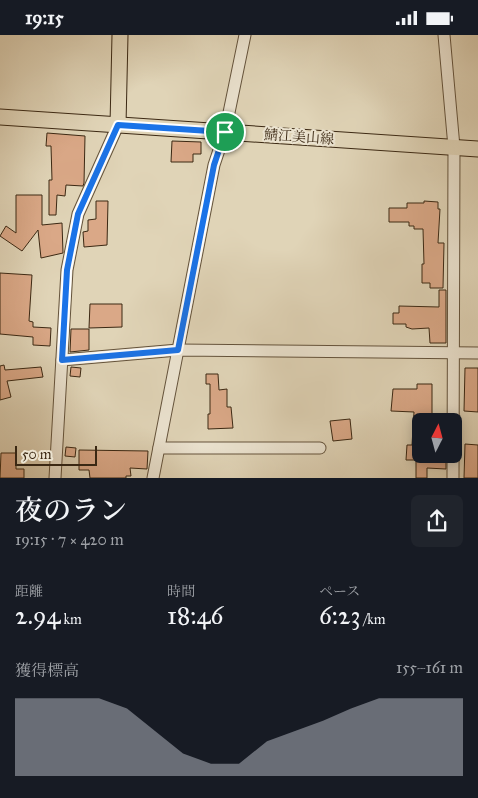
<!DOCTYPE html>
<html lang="ja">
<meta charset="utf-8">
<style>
body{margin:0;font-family:"IM FELL Great Primer","Noto Serif JP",serif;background:#20242c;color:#f1f3f6;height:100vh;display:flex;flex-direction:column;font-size:19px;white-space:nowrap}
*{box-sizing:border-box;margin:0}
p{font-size:16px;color:#9ea1a6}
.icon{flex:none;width:28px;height:28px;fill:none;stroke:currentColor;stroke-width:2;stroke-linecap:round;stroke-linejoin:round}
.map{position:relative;height:443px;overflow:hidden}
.drawer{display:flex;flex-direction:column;background:#171b24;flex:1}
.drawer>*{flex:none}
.needle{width:32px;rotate:6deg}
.fabs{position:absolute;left:412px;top:378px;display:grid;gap:10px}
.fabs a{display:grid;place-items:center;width:50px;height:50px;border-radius:8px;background:#171b24;box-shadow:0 2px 12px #0003;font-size:25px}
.scale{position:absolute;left:15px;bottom:12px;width:82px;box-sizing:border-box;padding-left:5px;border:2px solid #3b2813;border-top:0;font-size:14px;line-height:18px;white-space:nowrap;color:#3b2813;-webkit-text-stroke:4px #ebe3d0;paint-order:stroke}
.pin{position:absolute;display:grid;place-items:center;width:42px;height:42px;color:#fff;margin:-21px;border:2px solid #fff;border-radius:50%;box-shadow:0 1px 5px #0007}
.round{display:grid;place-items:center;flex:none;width:52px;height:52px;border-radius:8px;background:#20242c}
.headline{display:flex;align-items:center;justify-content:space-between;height:85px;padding:0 15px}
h1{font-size:28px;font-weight:600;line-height:38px}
.figures{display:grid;grid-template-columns:repeat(3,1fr);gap:8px;height:85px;padding:5px 15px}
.figures div{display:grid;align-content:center}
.figures b{font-size:25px;font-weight:600}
.figures small{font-size:14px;font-weight:400}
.figures p{font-size:14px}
.chart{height:140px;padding:10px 15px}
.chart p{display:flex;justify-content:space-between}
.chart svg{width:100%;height:90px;margin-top:5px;fill:#8c9099;opacity:.7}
.status{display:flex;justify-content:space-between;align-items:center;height:35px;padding:0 25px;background:#171b24;direction:ltr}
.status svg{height:14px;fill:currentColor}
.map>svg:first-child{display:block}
.building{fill:#daa887;stroke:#3b2813}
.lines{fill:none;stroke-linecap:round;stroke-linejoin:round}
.minor-casing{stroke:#64533c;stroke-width:13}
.major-casing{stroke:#3b2813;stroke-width:17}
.minor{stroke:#ebe3d0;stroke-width:11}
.major{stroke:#e0d4b7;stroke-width:15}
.route-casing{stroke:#fff;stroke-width:10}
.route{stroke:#1a73e8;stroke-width:6}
.labels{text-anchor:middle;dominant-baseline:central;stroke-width:4;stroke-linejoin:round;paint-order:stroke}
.street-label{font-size:14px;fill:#3b2813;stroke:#ebe3d0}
</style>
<div class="status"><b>19:15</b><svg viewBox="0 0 49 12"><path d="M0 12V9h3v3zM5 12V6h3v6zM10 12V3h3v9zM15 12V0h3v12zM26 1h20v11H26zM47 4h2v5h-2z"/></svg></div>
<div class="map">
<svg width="478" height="443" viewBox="0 0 478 443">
<rect width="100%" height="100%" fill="#e0d4b7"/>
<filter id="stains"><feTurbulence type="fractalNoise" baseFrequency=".004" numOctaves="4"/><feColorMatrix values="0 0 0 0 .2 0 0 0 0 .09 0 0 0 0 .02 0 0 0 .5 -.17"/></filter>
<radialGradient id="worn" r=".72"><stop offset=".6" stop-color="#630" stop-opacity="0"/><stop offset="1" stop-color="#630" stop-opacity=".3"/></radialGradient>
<g class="building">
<path d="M47,98L85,101L84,148L83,151L66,150L65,161L57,160L56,180H49V145H52L51,111H46Z"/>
<path d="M172,106L201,107V119H193V127H171Z"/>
<path d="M16,160H42V190L62,188L63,218L41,223L38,195L22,216L0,201L6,191L16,198Z"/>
<path d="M96,166H108L107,210L84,212L83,197L88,196V185L96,184Z"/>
<path d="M424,166L438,167V174H440L438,208H444L443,253H430V248H422V229H424L423,194H414V191H409V187H389V173H407V168H424Z"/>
<path d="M0,238L32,240L29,286L33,287V292L51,293L50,311L33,310V302L0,299Z"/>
<path d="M439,255H446V308H430L429,293L412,294L406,292V289H393V278H399V271L439,272Z"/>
<path d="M90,269H122V292L89,293Z"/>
<path d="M71,294H89V315L70,317Z"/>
<path d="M4,330L5,335L41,332L43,342L7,346L11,362L0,365V331Z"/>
<path d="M71,332L81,333L80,342L70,341Z"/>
<path d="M465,333H478V377L464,376Z"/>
<path d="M206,339H218L219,355L227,354V372H231L233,393L208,394V379H210V349H206Z"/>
<path d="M417,349H432V386H421V419H446V434L427,433V443H416V425H406L407,410H412L414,377L391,376L393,354H417Z"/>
<path d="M350,384L352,404L333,406L330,386Z"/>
<path d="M465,409L478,410V443H464Z"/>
<path d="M66,412L76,413L75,422L65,421Z"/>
<path d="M79,415L148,416L147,434L130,433L131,441H126V443H90L89,435H79Z"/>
<path d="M1,418H16V434H24V443H0Z"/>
</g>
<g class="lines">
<g class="minor-casing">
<g id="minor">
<path d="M444,0L454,112L453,443"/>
<path d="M62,325L178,315L478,318"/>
<path d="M159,413H320"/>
<path d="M55,443L67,235L78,179L118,90"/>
<path d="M153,443L214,130L225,97L245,0"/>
</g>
</g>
<g class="major-casing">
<g id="major">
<path d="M0,82L478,114"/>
<path d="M118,90L120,0"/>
</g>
</g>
<use href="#minor" class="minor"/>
<use href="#major" class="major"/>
</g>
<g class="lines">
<g class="route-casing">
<path id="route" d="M118,90L225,97L214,130L178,315L62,325L67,235L78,179Z"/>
</g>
<use href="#route" class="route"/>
</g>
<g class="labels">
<g class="street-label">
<text transform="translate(299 102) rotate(4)">鯖江美山線</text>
</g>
</g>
<rect width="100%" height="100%" filter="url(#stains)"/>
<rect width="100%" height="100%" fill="url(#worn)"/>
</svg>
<div class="fabs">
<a><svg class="needle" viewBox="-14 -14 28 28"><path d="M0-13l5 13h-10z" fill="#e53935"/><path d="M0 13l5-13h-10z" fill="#9ea1a6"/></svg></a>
</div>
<div class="scale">50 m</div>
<div class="pin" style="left:225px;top:97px;background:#1e9e55"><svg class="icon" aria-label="arrive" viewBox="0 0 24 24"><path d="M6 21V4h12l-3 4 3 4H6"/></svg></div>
</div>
<section class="drawer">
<div class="headline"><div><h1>夜のラン</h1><p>19:15 · 7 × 420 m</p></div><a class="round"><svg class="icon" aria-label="share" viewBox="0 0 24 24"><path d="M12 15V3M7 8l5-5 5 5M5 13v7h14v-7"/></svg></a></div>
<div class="figures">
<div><p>距離</p><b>2.94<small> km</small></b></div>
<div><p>時間</p><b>18:46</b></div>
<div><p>ペース</p><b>6:23<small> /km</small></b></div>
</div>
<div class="chart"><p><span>獲得標高</span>155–161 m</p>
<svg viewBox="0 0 160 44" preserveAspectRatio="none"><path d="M0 44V6L10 6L20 6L30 6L40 11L50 22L60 33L70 38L80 38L90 27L100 22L110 17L120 11L130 6L140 6L150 6L160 6V44z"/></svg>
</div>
</section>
